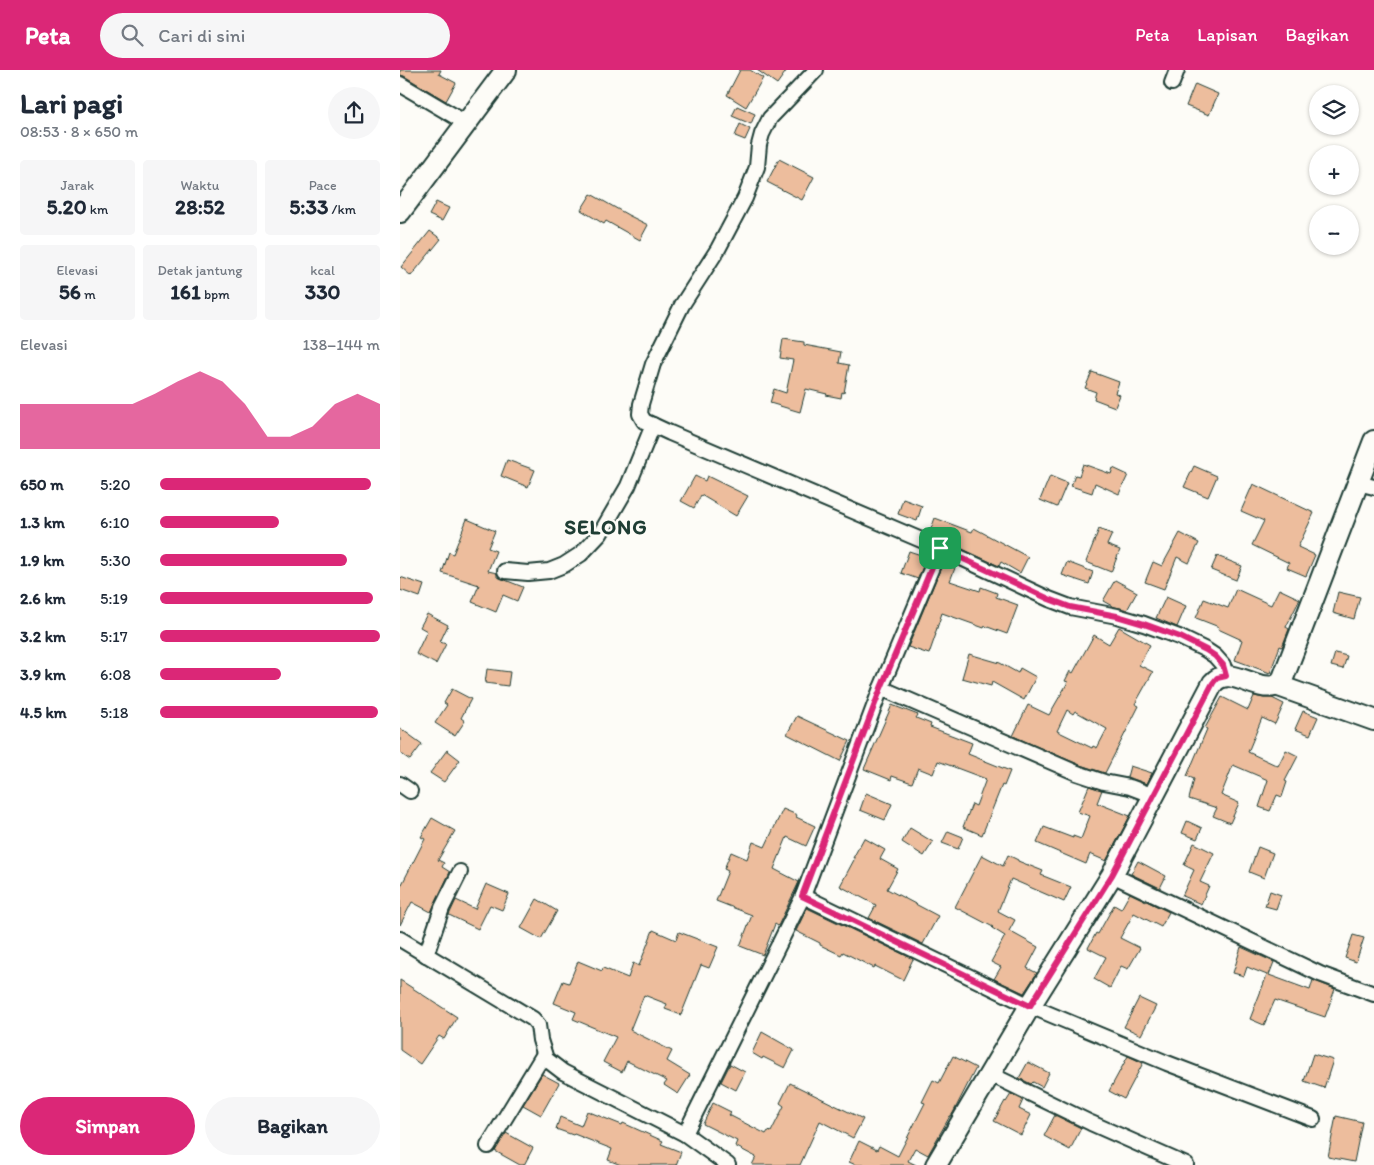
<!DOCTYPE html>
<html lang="id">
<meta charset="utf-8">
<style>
body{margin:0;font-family:Itim,sans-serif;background:#f6f6f7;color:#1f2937;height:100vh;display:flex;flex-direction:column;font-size:19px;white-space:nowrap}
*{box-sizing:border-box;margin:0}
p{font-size:16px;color:#747a83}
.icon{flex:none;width:28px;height:28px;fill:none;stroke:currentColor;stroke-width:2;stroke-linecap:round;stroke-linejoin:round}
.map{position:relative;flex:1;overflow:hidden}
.details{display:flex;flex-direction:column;background:#fff;width:400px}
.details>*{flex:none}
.buttons{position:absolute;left:909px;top:15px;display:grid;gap:10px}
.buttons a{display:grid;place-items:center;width:50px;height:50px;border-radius:50%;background:#fff;box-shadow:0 1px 4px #0004;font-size:25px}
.pin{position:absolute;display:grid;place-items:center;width:42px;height:42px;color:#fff;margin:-21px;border-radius:10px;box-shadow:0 2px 8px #0006}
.round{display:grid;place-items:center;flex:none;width:52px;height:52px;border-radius:26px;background:#f6f6f7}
.overview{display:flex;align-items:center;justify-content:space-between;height:85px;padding:0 20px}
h1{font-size:28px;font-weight:700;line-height:38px}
.metrics{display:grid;grid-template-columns:repeat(3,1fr);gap:8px;height:85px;padding:5px 20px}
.metrics div{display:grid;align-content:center;border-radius:5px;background:#f6f6f7;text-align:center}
.metrics b{font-size:21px;font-weight:700}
.metrics small{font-size:14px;font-weight:400}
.metrics p{font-size:14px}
.chart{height:140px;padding:10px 20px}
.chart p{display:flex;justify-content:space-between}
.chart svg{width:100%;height:90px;margin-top:5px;fill:#db2777;opacity:.7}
.action{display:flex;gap:10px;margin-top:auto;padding:10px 20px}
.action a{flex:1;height:58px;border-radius:30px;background:#db2777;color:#fff;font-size:20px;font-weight:700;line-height:58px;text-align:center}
.action a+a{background:#f6f6f7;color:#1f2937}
ul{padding:0 20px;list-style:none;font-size:16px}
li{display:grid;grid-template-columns:80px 60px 1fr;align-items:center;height:38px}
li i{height:12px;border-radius:6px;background:#db2777}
header{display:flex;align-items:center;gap:30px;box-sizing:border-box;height:70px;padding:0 25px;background:#db2777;color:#fff}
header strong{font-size:24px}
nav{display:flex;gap:28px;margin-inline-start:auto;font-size:18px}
.search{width:350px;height:45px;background:#f6f6f7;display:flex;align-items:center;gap:12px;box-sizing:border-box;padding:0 18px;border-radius:28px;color:#747a83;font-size:19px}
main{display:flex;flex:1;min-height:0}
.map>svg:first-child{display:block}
.building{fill:#edbd9d;stroke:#1f3d34;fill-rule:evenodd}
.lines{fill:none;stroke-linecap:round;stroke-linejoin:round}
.street-casing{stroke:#1f3d34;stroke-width:18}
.secondary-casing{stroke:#1f3d34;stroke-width:24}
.street{stroke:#fdfcf7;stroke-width:14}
.secondary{stroke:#fdfcf7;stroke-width:20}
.route-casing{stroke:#fff;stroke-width:10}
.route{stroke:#db2777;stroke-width:6}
.labels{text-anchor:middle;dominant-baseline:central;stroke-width:4.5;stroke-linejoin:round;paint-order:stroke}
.district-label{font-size:21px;font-weight:bold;letter-spacing:1px;fill:#1f3d34;stroke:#fdfcf7}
</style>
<header>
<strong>Peta</strong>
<div class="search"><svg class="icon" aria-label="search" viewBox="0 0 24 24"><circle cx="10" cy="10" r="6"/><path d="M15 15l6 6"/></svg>Cari di sini</div>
<nav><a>Peta</a><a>Lapisan</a><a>Bagikan</a></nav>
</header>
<main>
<section class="details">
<div class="overview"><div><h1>Lari pagi</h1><p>08:53 · 8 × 650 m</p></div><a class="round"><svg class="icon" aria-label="share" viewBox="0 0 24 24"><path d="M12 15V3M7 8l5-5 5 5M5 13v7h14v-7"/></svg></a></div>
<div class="metrics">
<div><p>Jarak</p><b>5.20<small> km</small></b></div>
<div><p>Waktu</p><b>28:52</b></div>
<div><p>Pace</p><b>5:33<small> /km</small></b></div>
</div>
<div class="metrics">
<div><p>Elevasi</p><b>56<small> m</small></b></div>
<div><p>Detak jantung</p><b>161<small> bpm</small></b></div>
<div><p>kcal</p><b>330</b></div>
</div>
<div class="chart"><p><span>Elevasi</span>138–144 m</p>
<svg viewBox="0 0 160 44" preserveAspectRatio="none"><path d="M0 44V22L10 22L20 22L30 22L40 22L50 22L60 17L70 11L80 6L90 11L100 22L110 38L120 38L130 33L140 22L150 17L160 22V44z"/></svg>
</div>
<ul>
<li><b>650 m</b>5:20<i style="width:96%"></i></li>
<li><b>1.3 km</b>6:10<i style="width:54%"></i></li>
<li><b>1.9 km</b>5:30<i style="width:85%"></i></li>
<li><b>2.6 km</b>5:19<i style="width:97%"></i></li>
<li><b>3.2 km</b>5:17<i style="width:100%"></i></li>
<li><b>3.9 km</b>6:08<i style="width:55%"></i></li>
<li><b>4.5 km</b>5:18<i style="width:99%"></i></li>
</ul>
<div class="action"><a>Simpan</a><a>Bagikan</a></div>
</section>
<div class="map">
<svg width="974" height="1095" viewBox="0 0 974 1095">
<rect width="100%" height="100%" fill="#fdfcf7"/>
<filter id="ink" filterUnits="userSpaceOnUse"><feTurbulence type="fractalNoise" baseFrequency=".02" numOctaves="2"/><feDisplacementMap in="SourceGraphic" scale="10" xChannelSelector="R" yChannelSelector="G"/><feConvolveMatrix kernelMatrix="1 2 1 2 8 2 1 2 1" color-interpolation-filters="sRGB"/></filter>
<g filter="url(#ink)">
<g class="building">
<path d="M0,0H41L39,4L56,13L46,31L4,6L0,5Z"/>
<path d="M340,0H350L363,8L346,37L327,25Z"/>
<path d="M357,0H387L377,14Z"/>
<path d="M795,14L818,24L809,45L786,36Z"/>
<path d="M337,36L355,44L351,54L332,46Z"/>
<path d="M340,54L350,59L345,70L335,66Z"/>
<path d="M379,89L414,107L402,130L367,112Z"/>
<path d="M191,124L228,145L248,155L240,170L206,151L204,154L181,140Z"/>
<path d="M36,132L49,138L42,151L29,145Z"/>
<path d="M30,161L41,169L11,206L1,197Z"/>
<path d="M383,269L404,272V275L441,282L439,293L449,295L444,323L442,322L441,328L426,325L427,324L406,319L400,342L370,333L374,319L386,323L393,290L380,288Z"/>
<path d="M692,302L719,312L715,323L720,325L715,337L694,329L696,322L685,318Z"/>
<path d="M107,390L135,400L128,417L101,406Z"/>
<path d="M683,394L711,404L713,398L728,405L719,424L695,413L692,423L671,416L675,405L679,406Z"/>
<path d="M794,396L817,406L808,427L784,417Z"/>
<path d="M295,406L305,411L307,406L348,426L336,446L301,425L294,438L281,431Z"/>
<path d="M650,406L667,413L657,437L640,430Z"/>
<path d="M853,414L914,443L898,477L915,485L906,506L887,498L889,493L852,475L864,451L841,441Z"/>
<path d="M503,429L522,436L517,451L498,444Z"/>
<path d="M535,448L572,462L574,458L628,487L620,503L601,492L599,496L529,464Z"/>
<path d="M67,449L95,461L88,478L96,481L88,501L97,503V507L100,508L123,517L117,531L103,525L96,542L72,532L79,515L42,503L49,482L53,484Z"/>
<path d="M699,459L712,464L707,475L720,480L711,502L686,492Z"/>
<path d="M780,463L799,473L789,493L777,487L764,519L745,512L753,492L762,496Z"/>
<path d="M523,480L529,483L518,509L501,503L509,481L521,485Z"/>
<path d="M817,486L842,496L836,510L811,500Z"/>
<path d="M667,492L693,502L689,514L662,505Z"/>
<path d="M542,495L555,498L550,511L580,521L581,517L597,523L596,527L618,535L607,564L585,556L584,558L542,543L535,564H536L529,584L508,577Z"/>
<path d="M0,507L24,515L20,527L0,520Z"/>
<path d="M715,510L737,522L727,540L712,536L703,531Z"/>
<path d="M836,519L871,535L879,519L900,529L886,557L889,559L882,577L880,576L870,603L835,590L842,570L818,559L819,557L796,548L804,529L828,538Z"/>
<path d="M938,522L960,527L954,549L933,543Z"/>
<path d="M766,527L786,536L777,557L756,548Z"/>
<path d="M27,544L48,555L40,572L46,574L36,594L16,584L27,561L20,557Z"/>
<path d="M719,557L750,575L739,595L753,602L735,634L739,636L705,703L680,695L613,666L628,635L649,645L668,612L665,611L670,601L673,603L694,565L709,574ZM667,640L673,644L675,641L707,659L697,678L693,676L692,678L657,661Z"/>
<path d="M935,583L947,586L943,599L931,596Z"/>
<path d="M569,584L600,593L618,603L620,598L636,607L624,630L592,612L591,616L562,608Z"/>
<path d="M87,599L110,602L108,616L85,613Z"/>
<path d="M52,619L71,629L61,648L65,651L55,666L35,653L47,635L44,633Z"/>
<path d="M854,626L864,628H872L884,634L875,654L862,648L848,682L878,696L886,680L898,686L885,711L887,712L882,727L877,725L870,741L859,737L868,710L833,695L821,725L839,733L830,753L813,746L817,738L789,729L794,709L787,706L807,659L805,658L822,627L848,640Z"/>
<path d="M492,635L518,645L516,648L531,654L530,657L572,673L568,684L610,701L604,716L602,715L582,765L563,757L572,734L576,736L586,709L538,691L533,704L518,698L512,713L492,706L491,710L464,699Z"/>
<path d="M903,641L918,647L910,665L895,659Z"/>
<path d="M397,646L450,671L440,691L387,664Z"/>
<path d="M0,658L22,674L10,690L0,683Z"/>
<path d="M47,680L60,690L44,712L30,703Z"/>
<path d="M730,696L752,703L747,714L727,707Z"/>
<path d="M689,716L702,720L697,733L730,746L706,791L690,784L686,794L637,773L644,757L673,768V766L681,769L690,746L678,742Z"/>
<path d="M466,723L492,734L485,750L460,740Z"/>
<path d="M383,739L397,745L396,747L415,756L406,776L387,767L374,799L399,812L378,856L375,854L363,885L340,876L352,845L316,831L328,801L324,799L331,782L347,789L353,772L365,777Z"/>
<path d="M32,748L55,761L38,790L44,793L42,797L50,802L31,842L12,832L0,855V818L25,769L21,767Z"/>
<path d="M787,751L802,758L797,769L782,763Z"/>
<path d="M510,758L533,772L524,786L502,772Z"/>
<path d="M548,761L563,767L558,779L542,773Z"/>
<path d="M464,768L485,780L480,789L498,799L487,819L538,846L523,874L469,848L476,835L440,816L455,788H453Z"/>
<path d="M794,773L814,783L800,812L809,816L801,834L782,826L794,800L784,795Z"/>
<path d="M858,777L873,783L864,808L849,802Z"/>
<path d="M582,785L603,796L608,785L618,790V791L643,801L641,805L671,817L664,832L611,809L598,841L615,850L609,861L638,877L627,898L637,903L624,923L594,909L601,897L591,892L605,866L592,858L593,857L555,837Z"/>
<path d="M738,791L766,806L760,818L731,804Z"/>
<path d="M86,814L109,824L102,840L90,835L78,859L49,845L56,830L75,839Z"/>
<path d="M870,821L881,825L876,839L865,836Z"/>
<path d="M730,823L769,842L761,857L734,843L720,868L740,878L728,899L721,896L710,918L694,909L706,887L688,878L696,863L698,864L714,835L721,839Z"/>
<path d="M137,829L157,841L141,869L121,858Z"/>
<path d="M407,838L513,889L503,910L475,896L474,898L443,882L441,885L420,875V873L396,861Z"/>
<path d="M253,860L276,870L279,862L318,877L309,898L301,895L281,945L265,939L267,934L244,925L230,960L272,981L267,991L290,1005L278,1024L264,1015L267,1011L227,991L222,1002L203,992L216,967L173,949L176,942L154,933L163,911L169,913L178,891L202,901L203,898L228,908L233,893L239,896Z"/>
<path d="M953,865L964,868L956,892L945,888Z"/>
<path d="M841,877L874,892L869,905L910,920L913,910L935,919L925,947L875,930L864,955L850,949L867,905L847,897L844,906L833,903Z"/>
<path d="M0,910L57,947L44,969L39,966L20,994L0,980Z"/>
<path d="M739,928L756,936L741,965L724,957Z"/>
<path d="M362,962L394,980L385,998L363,987L362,989L352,983Z"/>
<path d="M913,984L933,990L924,1018L904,1011Z"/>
<path d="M553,986L576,998L553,1043L551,1046H550L528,1085L515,1078L508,1091L516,1095H456L449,1092L459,1071L477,1080L479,1076L498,1086L525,1033L522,1032L533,1010L539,1013Z"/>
<path d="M728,986L743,993L724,1029L709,1021Z"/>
<path d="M628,992L649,1003L642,1017L633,1012L631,1014L619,1008Z"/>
<path d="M330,994L345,1002L336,1020L321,1012Z"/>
<path d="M142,1004L159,1013L141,1045L123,1035Z"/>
<path d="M390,1013L463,1049L453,1068L420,1051L400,1095H352L356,1087L335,1076L337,1071L303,1054L313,1033L331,1042L329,1045L366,1064L368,1061L371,1062L384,1036L380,1033Z"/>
<path d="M611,1024L623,1030L619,1039L631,1045L621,1065L594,1051L605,1031L606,1032Z"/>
<path d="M187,1041L222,1055L223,1053L263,1071L261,1074L281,1082L276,1095H221L208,1090L212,1079L174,1064L173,1065L156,1059L160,1047L181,1056Z"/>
<path d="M655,1045L681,1058L670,1080L644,1066Z"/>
<path d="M936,1046L962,1052L954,1092L928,1087Z"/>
<path d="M106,1063L133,1078L124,1095H120L95,1081Z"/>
</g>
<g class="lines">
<g class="street-casing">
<g id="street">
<path d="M416,0L370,48L362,64L359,75L357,97L345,128L318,179L282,235L253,294L241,334L240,344L244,351L270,363L540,478L649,529L670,537L717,546L744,554L779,567L806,580L815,586L823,595L826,606"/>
<path d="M772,13L777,0"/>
<path d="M0,14L66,53"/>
<path d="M958,413L974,417"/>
<path d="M105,501L128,503L149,501L164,495L181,484L200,464L228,416L253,355"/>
<path d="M481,618L677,703L704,712L730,717L754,726"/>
<path d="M0,714L10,721"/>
<path d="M712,805L920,904L974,924"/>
<path d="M403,826L630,936L767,993L913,1049"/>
<path d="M0,869L133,949L138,955L140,970L146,989L163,1002L285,1064L328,1095"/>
<path d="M26,885L42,838L60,802"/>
<path d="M590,1004L691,1053L786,1095"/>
<path d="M285,1064L403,826L481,618L540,478"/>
<path d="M88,1076L144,984"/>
</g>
</g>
<g class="secondary-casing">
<g id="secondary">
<path d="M0,142L106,0"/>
<path d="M876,615L974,650"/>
<path d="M536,1095L630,936L712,805L813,613C829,594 854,621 874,616C878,615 881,611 883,608L974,371"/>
</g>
</g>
<use href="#street" class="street"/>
<use href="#secondary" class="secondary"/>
</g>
</g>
<g class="lines" filter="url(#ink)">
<g class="route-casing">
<path id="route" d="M540,478L649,529L670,537L717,546L744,554L780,567L806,580L815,586L823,595L826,606L817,608L813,613L712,805L630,936L402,826L481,618Z"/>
</g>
<use href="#route" class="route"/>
</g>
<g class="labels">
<g class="district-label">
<text x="206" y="456">SELONG</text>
</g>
</g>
</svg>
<div class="buttons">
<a><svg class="icon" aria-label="layers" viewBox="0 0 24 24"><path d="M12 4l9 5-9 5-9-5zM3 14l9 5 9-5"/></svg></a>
<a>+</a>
<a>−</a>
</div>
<div class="pin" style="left:540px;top:478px;background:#1e9e55"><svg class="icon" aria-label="arrive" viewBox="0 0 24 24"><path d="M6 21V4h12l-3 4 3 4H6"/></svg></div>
</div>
</main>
